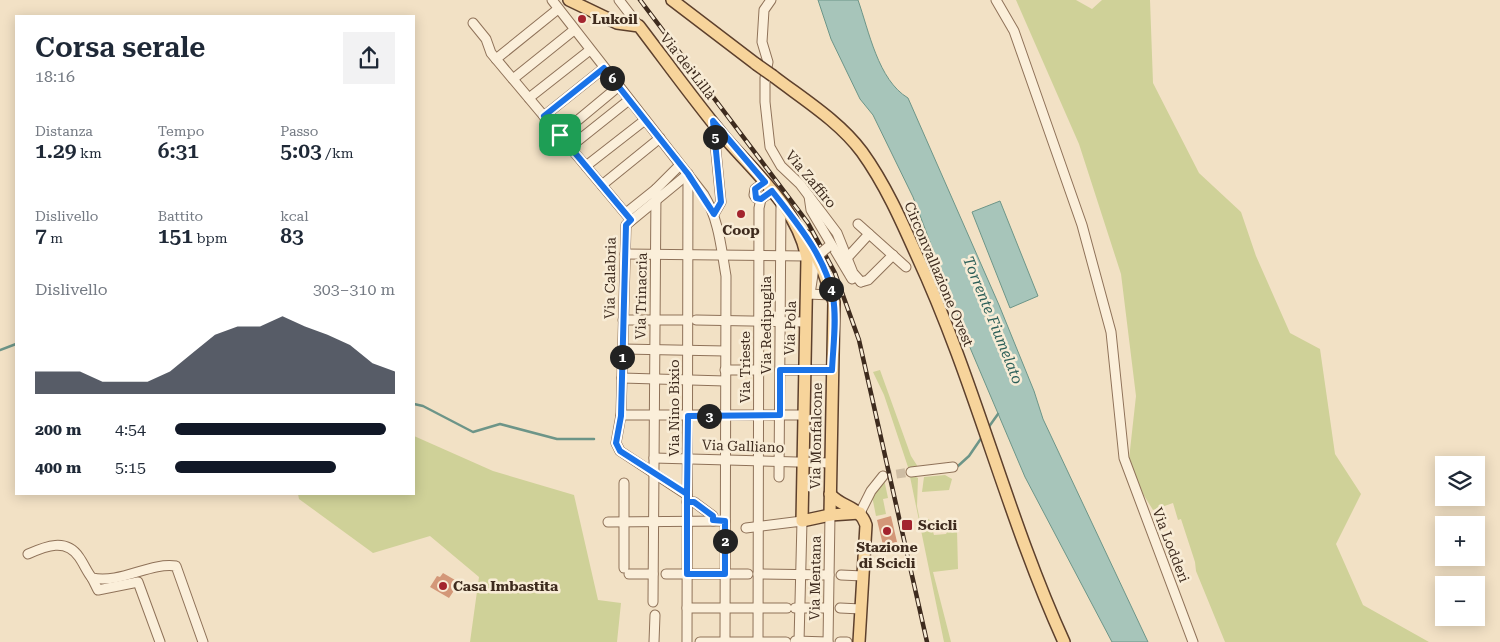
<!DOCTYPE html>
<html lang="it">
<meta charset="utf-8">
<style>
body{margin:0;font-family:"Roboto Serif",serif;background:#f2f2f3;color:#1f2937;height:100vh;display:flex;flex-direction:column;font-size:19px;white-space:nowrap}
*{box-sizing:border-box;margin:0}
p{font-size:16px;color:#747a83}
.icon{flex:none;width:28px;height:28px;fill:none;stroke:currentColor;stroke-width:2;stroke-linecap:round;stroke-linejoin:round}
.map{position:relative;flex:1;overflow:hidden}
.panel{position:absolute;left:15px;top:15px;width:400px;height:480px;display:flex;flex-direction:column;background:#fff;border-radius:0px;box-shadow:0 2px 12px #0003}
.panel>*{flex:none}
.controls{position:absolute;left:1435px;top:456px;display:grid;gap:10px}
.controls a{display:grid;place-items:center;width:50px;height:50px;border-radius:0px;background:#fff;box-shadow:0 2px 12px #0003;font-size:25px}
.pin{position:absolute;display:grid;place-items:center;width:42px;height:42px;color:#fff;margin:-21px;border-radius:10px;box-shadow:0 2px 8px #0006}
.km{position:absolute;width:25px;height:25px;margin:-12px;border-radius:50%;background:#222;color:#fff;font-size:14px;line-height:25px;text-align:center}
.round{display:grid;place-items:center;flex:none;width:52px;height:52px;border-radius:0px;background:#f2f2f3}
.head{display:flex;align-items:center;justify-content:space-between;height:85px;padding:0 20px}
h1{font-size:28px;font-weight:600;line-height:38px}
.metrics{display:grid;grid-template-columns:repeat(3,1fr);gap:8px;height:85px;padding:5px 20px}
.metrics div{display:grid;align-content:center}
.metrics b{font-size:21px;font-weight:600}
.metrics small{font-size:14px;font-weight:400}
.metrics p{font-size:14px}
.chart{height:140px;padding:10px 20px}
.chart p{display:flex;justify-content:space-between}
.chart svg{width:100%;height:90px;margin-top:5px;fill:#111827;opacity:.7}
ul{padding:0 20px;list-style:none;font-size:16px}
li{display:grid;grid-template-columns:80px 60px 1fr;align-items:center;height:38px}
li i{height:12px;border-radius:6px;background:#111827}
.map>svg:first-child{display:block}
.green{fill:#cfd198}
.water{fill:#a7c5ba;stroke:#6d9588}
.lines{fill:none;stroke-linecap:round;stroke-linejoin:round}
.stream{stroke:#6d9588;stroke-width:2.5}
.building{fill:#d39778}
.minor-tunnel{stroke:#cebda4;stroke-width:9;stroke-dasharray:9 4.5;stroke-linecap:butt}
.minor-casing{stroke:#8f7259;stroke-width:11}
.major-casing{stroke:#5d402d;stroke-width:14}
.minor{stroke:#fbefda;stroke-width:9}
.major{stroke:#f7d49b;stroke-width:11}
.rail-casing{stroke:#3e2b1e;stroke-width:4.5}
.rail{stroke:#f8ecd6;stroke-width:2.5;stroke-dasharray:8;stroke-linecap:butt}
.minor-bridge-casing{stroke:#8f7259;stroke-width:11;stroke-linecap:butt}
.major-bridge-casing{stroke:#5d402d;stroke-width:14;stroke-linecap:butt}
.minor-bridge{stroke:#fbefda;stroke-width:9}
.major-bridge{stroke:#f7d49b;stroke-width:11}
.route-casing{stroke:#fff;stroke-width:10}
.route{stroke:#1a73e8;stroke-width:6}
.poi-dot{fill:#a3242e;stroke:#f8ecd6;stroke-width:2}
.labels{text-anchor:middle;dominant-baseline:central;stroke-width:5;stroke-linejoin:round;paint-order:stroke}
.poi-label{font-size:14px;font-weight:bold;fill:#3e2b1e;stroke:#f8ecd6;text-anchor:start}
.street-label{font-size:14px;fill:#3e2b1e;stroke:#f8ecd6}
.water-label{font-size:15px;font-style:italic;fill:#2c5f58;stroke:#f8ecd6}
</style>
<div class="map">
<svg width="1500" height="642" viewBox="0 0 1500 642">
<rect width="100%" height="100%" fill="#f2e1c5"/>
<g class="green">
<path d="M1016,0H1076L1092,9L1102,0H1150L1153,83L1199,173L1241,212L1256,256L1290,333L1320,349L1335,454L1361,494L1336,544L1363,605L1429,642H1225L1196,571L1195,562L1181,519L1178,520L1173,503L1153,510L1143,494L1129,459L1136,396L1121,274L1079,144Z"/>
<path d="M880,370L911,456L918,467L912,475L918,478L917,506L920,521L929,519L934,535L946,534L949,529L957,530L958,569L933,572L951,642H944L908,467L884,395L873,372Z"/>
<path d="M414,436L493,471L574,495L598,600L621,603L617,642H470L479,577L430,536L373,553L299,499L298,494H414Z"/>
<path d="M945,475L952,479L949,490L922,492L924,477Z"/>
<path d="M884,479L888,498L883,499L886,514L876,516L872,496Z"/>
</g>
<g class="water">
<path d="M818,0H858C869,31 878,80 908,98L999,305L1034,391L1043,419L1148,642H1112L1025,477L971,350L913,197L873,115L860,99L831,39Z"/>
<path d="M1000,201L1038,296L1010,308L972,212Z"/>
</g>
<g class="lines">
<g class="stream">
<path d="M0,350L16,344"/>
<path d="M414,404L423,406L473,432L500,424L557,439H594"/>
<path d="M988,428L998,414"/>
<path d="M958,466L969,456L982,437"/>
</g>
</g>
<g class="building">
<path d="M891,516L897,542L883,545L877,520Z"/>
<path d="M443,573L455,580L453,583L457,586L449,598L430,587L437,576L440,577Z"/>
</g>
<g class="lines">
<path class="minor-tunnel" d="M883,476L911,472"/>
<g class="minor-casing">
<g id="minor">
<path d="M552,0L704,195C719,220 721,247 726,276L725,642"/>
<path d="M619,0L639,26"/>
<path d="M771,0L764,10L762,42L768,62L765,78V102L770,147L781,166L800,184L837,233L853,273L861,282"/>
<path d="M996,0L1014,31L1082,225L1111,332L1124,458L1193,642"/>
<path d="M473,23L486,39L491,53L631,220"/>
<path d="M496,59L558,9"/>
<path d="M513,79L574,30"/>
<path d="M529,98L590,50"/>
<path d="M544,116L604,68"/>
<path d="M713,122L721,202L714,214"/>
<path d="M560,135L619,86"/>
<path d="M570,147L629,100"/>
<path d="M586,166L645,120"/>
<path d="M602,185L660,138"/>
<path d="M809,196L811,210L852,279"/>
<path d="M761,199L756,198L754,195L755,189L765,182"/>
<path d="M626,213L656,189L680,165"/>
<path d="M858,224L906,267"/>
<path d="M625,254L806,256"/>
<path d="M847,258L869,234"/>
<path d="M861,282L868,280L893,255"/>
<path d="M806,294L833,295"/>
<path d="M810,294L816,255"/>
<path d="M623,320H688"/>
<path d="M696,320L805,322"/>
<path d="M623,349L725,351"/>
<path d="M725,370H758"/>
<path d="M780,370H832"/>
<path d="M622,378L725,381"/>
<path d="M621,415H804"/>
<path d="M654,458L831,463"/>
<path d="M911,472L953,467"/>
<path d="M779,477L781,203"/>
<path d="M624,483V568"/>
<path d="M687,495L620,451L616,443L621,415L626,225L688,174"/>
<path d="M687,502H694L713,516V521"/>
<path d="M860,513L871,491L883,476"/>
<path d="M608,522L725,521"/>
<path d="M746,528L802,521L799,642"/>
<path d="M28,554C46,546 66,538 79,557C84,564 87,572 92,578C121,584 150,562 176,566L203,642"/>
<path d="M629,574H653"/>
<path d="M666,574H748"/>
<path d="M758,574L829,575"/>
<path d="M841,575L863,576"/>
<path d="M92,578L98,590L138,582L160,642"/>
<path d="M653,602L656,189"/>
<path d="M687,608H787"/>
<path d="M795,608H828"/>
<path d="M840,608L861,609"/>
<path d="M795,641L828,642"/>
<path d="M654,642L655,615"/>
<path d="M687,642L688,174"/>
<path d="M700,642H786"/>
<path d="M758,642L759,208L761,199L772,191"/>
<path d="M828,642L830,515"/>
<path d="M840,642H847"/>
</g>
</g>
<g class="major-casing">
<g id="major">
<path d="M569,0L617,23L639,26C668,64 696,103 726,139C757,175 798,209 807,258L802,521L830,515L860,513"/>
<path d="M672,0L756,64"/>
<path d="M773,76C803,99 839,121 862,152C885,184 901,220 917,256C975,381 1007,517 1064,642"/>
<path d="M806,236L822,268L834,302L830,515"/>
<path d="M830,494C842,508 860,506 866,525L859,642"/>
</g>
</g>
<use href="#minor" class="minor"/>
<use href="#major" class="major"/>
<g class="rail-casing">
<path id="rail" d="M640,0L808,223L835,273L859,340L927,642"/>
</g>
<use href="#rail" class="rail"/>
<g class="minor-bridge-casing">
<path id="minor-bridge" d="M821,253L828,247"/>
</g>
<g class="major-bridge-casing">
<path id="major-bridge" d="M756,64L773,76"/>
</g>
<use href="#minor-bridge" class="minor-bridge"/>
<use href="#major-bridge" class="major-bridge"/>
</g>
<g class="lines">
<g class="route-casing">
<path id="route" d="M560,135L631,220L626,225L621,416L616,443L620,451L687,494V502H694L713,516V520L725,521V574H687C687,548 687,521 687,494L688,416L780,415V370H832C833,347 837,320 833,297C826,257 796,222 772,191L761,199L756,198L755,189L765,182L713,121L721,202L714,214L688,174L604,68L544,116L560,135"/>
</g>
<use href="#route" class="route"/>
</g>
<g class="poi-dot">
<circle cx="582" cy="19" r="5"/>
<circle cx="741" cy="214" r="5"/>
<rect x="901" y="519" width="12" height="12" rx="2.5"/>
<circle cx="887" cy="531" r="5"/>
<circle cx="443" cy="586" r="5"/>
</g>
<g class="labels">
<g class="poi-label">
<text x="592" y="19">Lukoil</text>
<text x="741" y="230" text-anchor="middle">Coop</text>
<text x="918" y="525">Scicli</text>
<text x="887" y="547" text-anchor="middle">Stazione<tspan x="887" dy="16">di Scicli</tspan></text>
<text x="453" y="586">Casa Imbastita</text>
</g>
<g class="street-label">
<text transform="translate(688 66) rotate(52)">Via dei Lillà</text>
<text transform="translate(811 179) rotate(50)">Via Zaffiro</text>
<text transform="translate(939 274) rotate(67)">Circonvallazione Ovest</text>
<text transform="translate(610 278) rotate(-89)">Via Calabria</text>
<text transform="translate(641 296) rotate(-89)">Via Trinacria</text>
<text transform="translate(766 325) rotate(-90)">Via Redipuglia</text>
<text transform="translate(790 328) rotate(-88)">Via Pola</text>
<text transform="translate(745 367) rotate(-90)">Via Trieste</text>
<text transform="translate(674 408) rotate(-90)">Via Nino Bixio</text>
<text transform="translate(816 436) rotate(-89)">Via Monfalcone</text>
<text transform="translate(743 446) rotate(2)">Via Galliano</text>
<text transform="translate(1171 545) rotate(69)">Via Lodderi</text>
<text transform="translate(815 578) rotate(-89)">Via Mentana</text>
</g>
<g class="water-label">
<text transform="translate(993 320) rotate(68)">Torrente Fiumelato</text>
</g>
</g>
</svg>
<div class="controls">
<a><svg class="icon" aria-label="layers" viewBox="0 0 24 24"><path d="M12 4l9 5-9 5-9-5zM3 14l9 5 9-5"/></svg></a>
<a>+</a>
<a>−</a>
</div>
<div class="pin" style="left:560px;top:135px;background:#1e9e55"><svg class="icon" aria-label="arrive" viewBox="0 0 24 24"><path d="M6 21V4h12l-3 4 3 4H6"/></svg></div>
<b class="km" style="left:622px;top:357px">1</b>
<b class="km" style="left:725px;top:541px">2</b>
<b class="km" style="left:709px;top:416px">3</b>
<b class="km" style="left:831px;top:289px">4</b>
<b class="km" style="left:715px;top:137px">5</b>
<b class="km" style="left:612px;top:78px">6</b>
<section class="panel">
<div class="head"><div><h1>Corsa serale</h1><p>18:16</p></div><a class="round"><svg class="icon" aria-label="share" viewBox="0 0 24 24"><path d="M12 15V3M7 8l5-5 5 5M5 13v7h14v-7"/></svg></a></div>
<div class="metrics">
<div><p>Distanza</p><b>1.29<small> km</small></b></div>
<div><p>Tempo</p><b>6:31</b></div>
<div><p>Passo</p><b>5:03<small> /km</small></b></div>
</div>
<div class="metrics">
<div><p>Dislivello</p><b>7<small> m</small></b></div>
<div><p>Battito</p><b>151<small> bpm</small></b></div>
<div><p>kcal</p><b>83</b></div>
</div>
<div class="chart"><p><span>Dislivello</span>303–310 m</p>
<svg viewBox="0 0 160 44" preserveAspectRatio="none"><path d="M0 44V33L10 33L20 33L30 38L40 38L50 38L60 33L70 24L80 15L90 11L100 11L110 6L120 11L130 15L140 20L150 29L160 33V44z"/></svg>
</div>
<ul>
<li><b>200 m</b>4:54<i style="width:96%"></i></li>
<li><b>400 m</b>5:15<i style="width:73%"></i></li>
</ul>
</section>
</div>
